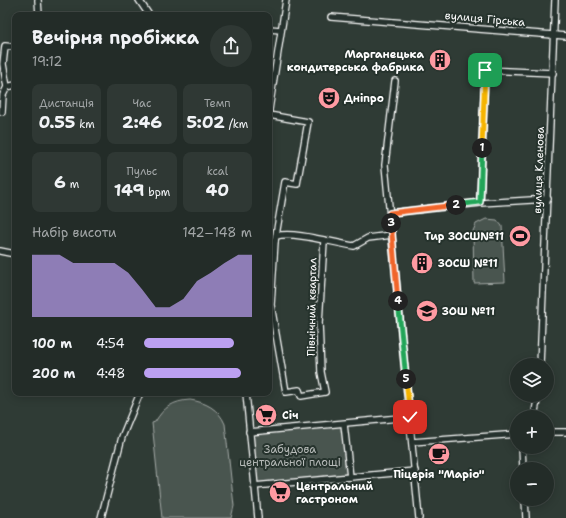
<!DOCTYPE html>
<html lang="uk">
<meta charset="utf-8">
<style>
body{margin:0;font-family:"Shantell Sans",sans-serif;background:#2f3834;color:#f1f3f6;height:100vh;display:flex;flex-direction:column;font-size:15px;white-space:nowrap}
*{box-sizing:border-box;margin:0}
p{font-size:13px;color:#a3a7a8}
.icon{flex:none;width:22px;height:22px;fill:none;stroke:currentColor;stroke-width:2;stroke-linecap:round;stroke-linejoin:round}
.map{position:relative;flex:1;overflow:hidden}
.panel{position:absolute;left:12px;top:12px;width:260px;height:384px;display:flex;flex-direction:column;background:#232c28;border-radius:8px;box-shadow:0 2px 10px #0003,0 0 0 1px #404845}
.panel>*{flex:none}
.fabs{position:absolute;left:510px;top:358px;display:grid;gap:8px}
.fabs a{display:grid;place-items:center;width:44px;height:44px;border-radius:50%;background:#232c28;box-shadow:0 2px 10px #0003,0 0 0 1px #404845;font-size:20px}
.pin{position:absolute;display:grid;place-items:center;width:34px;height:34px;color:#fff;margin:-17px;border-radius:8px;box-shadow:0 2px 6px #0006}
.km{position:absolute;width:20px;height:20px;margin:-10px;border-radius:50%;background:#222;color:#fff;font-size:11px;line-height:20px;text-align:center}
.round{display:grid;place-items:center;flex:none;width:42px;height:42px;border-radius:21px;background:#2f3834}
.summary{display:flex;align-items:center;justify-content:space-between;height:68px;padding:0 20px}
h1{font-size:18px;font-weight:700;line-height:30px}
.metrics{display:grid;grid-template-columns:repeat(3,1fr);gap:6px;height:68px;padding:4px 20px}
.metrics div{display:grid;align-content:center;border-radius:8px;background:#2f3834;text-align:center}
.metrics b{font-size:17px;font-weight:700}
.metrics small{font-size:11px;font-weight:400}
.metrics p{font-size:11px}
.chart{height:112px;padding:8px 20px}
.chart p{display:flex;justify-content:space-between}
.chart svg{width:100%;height:72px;margin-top:4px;fill:#bca0f2;opacity:.7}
ul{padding:0 20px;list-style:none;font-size:13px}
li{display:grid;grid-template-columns:64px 48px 1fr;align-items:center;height:30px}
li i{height:10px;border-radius:5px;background:#bca0f2}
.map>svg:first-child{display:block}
.green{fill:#4a544f;stroke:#a4aaa7}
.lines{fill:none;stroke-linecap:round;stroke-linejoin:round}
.minor-casing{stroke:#fff;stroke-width:8}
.minor{stroke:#26332d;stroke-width:5.5}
.split-1-casing{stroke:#fff;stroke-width:8}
.split-2-casing{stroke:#fff;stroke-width:8}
.split-3-casing{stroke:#fff;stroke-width:8}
.split-4-casing{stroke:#fff;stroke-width:8}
.split-5-casing{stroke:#fff;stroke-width:8}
.split-6-casing{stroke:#fff;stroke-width:8}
.split-1{stroke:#f5b400;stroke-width:5}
.split-2{stroke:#22a559;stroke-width:5}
.split-3{stroke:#f0652b;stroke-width:5}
.split-4{stroke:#f0652b;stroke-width:5}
.split-5{stroke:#22a559;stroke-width:5}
.split-6{stroke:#f5b400;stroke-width:5}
.labels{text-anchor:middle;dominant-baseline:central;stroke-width:4;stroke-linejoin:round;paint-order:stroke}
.street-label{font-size:11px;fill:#fff;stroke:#26332d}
.poi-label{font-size:11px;font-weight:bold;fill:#fff;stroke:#26332d;text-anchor:start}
.park-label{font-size:11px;fill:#b7bbb9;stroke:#26332d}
</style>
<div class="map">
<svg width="566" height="518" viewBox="0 0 566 518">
<rect width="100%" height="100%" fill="#2f3b35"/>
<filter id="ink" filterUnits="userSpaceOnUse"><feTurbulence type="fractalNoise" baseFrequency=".025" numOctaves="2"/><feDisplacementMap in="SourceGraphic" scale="8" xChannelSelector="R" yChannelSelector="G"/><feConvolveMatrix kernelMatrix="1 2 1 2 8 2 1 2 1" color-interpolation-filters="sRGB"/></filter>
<g filter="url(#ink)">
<g class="green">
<path d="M486,219L497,220L502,226L505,282L474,283L473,231L476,224Z"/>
<path d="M190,400C205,402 219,409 225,424L234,506L231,518H162L152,423L155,422C164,407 173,401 190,400Z"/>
<path d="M343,426L347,474L256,483L253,434Z"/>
</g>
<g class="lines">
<g class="minor-casing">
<g id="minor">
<path d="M38,0L39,15"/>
<path d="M139,0L149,15"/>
<path d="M331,17L566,36"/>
<path d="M269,29L281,30"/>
<path d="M395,81L385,165L419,518"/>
<path d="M7,87L15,85"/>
<path d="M269,110L286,0"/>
<path d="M2,112L3,95L7,87L3,64L5,46L15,47"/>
<path d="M269,115L308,122L297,184L285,182L275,241L269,240"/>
<path d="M480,203L485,70L553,73"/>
<path d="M390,213L480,203L548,199"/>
<path d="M276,236C295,231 333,243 354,246L368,238L392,235"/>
<path d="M275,241L271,305L286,392L299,390L301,396L325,392L321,372L319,323L324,241"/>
<path d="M0,251L15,254"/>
<path d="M540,365L555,0"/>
<path d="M246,393L258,518"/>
<path d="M534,417L538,395"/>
<path d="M344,424L350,477"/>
<path d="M249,432L410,417"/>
<path d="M547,432H566"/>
<path d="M412,442L517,434"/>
<path d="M522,447L523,469"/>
<path d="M254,486L415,471"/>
<path d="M525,499L526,518"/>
<path d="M101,518L122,437L140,393"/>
</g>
</g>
<use href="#minor" class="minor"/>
</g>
</g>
<g class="lines" filter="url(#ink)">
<g class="split-1-casing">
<path id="split-1" d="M482,148L485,70"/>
</g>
<g class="split-2-casing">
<path id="split-2" d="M456,205L480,202L482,148"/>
</g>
<g class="split-3-casing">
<path id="split-3" d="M391,223L390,213L456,205"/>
</g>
<g class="split-4-casing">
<path id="split-4" d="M391,223L398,301"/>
</g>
<g class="split-5-casing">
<path id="split-5" d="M398,301L406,379"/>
</g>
<g class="split-6-casing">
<path id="split-6" d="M406,379L410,417"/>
</g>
<use href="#split-1" class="split-1"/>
<use href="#split-2" class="split-2"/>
<use href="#split-3" class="split-3"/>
<use href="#split-4" class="split-4"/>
<use href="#split-5" class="split-5"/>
<use href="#split-6" class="split-6"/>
</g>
<defs>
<g id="building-disc" transform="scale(1.15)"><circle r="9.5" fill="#ff9aa2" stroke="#26332d"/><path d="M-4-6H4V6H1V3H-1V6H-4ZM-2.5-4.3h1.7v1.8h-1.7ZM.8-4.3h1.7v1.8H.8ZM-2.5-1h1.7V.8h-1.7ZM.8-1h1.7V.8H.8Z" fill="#111"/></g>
<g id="theatre-disc" transform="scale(1.15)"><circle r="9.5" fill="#ff9aa2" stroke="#26332d"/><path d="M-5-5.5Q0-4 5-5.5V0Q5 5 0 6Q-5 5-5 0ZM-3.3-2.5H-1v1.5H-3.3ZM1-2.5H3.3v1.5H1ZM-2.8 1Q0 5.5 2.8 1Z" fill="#111"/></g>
<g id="stadium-disc" transform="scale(1.15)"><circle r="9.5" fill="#ff9aa2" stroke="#26332d"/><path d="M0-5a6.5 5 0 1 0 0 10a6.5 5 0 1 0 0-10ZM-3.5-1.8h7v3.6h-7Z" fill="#111"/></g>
<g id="school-disc" transform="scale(1.15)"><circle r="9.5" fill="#ff9aa2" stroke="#26332d"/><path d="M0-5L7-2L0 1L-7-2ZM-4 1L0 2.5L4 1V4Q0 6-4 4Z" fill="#111"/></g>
<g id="supermarket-disc" transform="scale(1.15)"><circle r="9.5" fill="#ff9aa2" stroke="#26332d"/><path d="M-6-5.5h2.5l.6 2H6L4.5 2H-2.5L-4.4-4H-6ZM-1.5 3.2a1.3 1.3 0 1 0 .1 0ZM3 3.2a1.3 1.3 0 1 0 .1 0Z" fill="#111"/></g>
<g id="cafe-disc" transform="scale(1.15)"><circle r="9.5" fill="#ff9aa2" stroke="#26332d"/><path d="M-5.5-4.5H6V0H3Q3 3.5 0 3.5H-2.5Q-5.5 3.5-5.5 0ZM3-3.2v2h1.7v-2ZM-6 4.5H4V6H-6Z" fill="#111"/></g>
</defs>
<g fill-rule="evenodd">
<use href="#building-disc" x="440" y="60"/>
<use href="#theatre-disc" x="329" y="98"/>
<use href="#stadium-disc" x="520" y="236"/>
<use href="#building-disc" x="422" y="263"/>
<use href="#school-disc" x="427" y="311"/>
<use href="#supermarket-disc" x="266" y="415"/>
<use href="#cafe-disc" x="439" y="454"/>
<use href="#supermarket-disc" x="280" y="492"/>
</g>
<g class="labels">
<g class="street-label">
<text transform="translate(485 19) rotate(5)">вулиця Гірська</text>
<text transform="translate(539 170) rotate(-88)">вулиця Кленова</text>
<text transform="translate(312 307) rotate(-89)">Північний квартал</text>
</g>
<g class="poi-label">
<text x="424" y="54" text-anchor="end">Марганецька<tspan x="424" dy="13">кондитерська фабрика</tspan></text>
<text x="344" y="98">Дніпро</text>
<text x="504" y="236" text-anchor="end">Тир ЗОСШ№11</text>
<text x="438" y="263">ЗОСШ №11</text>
<text x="442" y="311">ЗОШ №11</text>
<text x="282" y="415">Січ</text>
<text x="439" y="474" text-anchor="middle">Піцерія "Маріо"</text>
<text x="296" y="486">Центральний<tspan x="296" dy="13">гастроном</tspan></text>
</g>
<g class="park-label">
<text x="290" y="449">Забудова<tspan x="290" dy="13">центральної площі</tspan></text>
</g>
</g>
</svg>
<div class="fabs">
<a><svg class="icon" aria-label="layers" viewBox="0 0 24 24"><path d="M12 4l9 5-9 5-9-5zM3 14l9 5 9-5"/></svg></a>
<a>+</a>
<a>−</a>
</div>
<div class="pin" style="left:485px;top:70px;background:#1e9e55"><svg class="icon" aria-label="arrive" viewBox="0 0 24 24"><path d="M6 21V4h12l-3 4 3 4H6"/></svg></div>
<div class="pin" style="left:410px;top:417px;background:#d93025"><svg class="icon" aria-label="check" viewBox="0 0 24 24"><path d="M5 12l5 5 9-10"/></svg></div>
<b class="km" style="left:482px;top:148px">1</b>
<b class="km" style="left:456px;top:205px">2</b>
<b class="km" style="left:391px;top:223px">3</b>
<b class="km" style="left:398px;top:301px">4</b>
<b class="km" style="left:406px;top:379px">5</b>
<section class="panel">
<div class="summary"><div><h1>Вечірня пробіжка</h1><p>19:12</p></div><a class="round"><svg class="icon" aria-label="share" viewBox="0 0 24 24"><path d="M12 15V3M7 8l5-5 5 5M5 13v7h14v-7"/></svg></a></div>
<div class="metrics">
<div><p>Дистанція</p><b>0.55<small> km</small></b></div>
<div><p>Час</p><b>2:46</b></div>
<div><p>Темп</p><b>5:02<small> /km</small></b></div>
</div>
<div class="metrics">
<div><b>6<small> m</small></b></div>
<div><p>Пульс</p><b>149<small> bpm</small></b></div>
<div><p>kcal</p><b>40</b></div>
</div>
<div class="chart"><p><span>Набір висоти</span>142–148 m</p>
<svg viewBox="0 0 160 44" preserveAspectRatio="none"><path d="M0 44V6L10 6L20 6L30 11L40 11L50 11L60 11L70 17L80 27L90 38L100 38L110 33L120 22L130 17L140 11L150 6L160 6V44z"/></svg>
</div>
<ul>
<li><b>100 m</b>4:54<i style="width:83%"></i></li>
<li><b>200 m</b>4:48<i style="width:90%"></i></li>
</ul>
</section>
</div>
